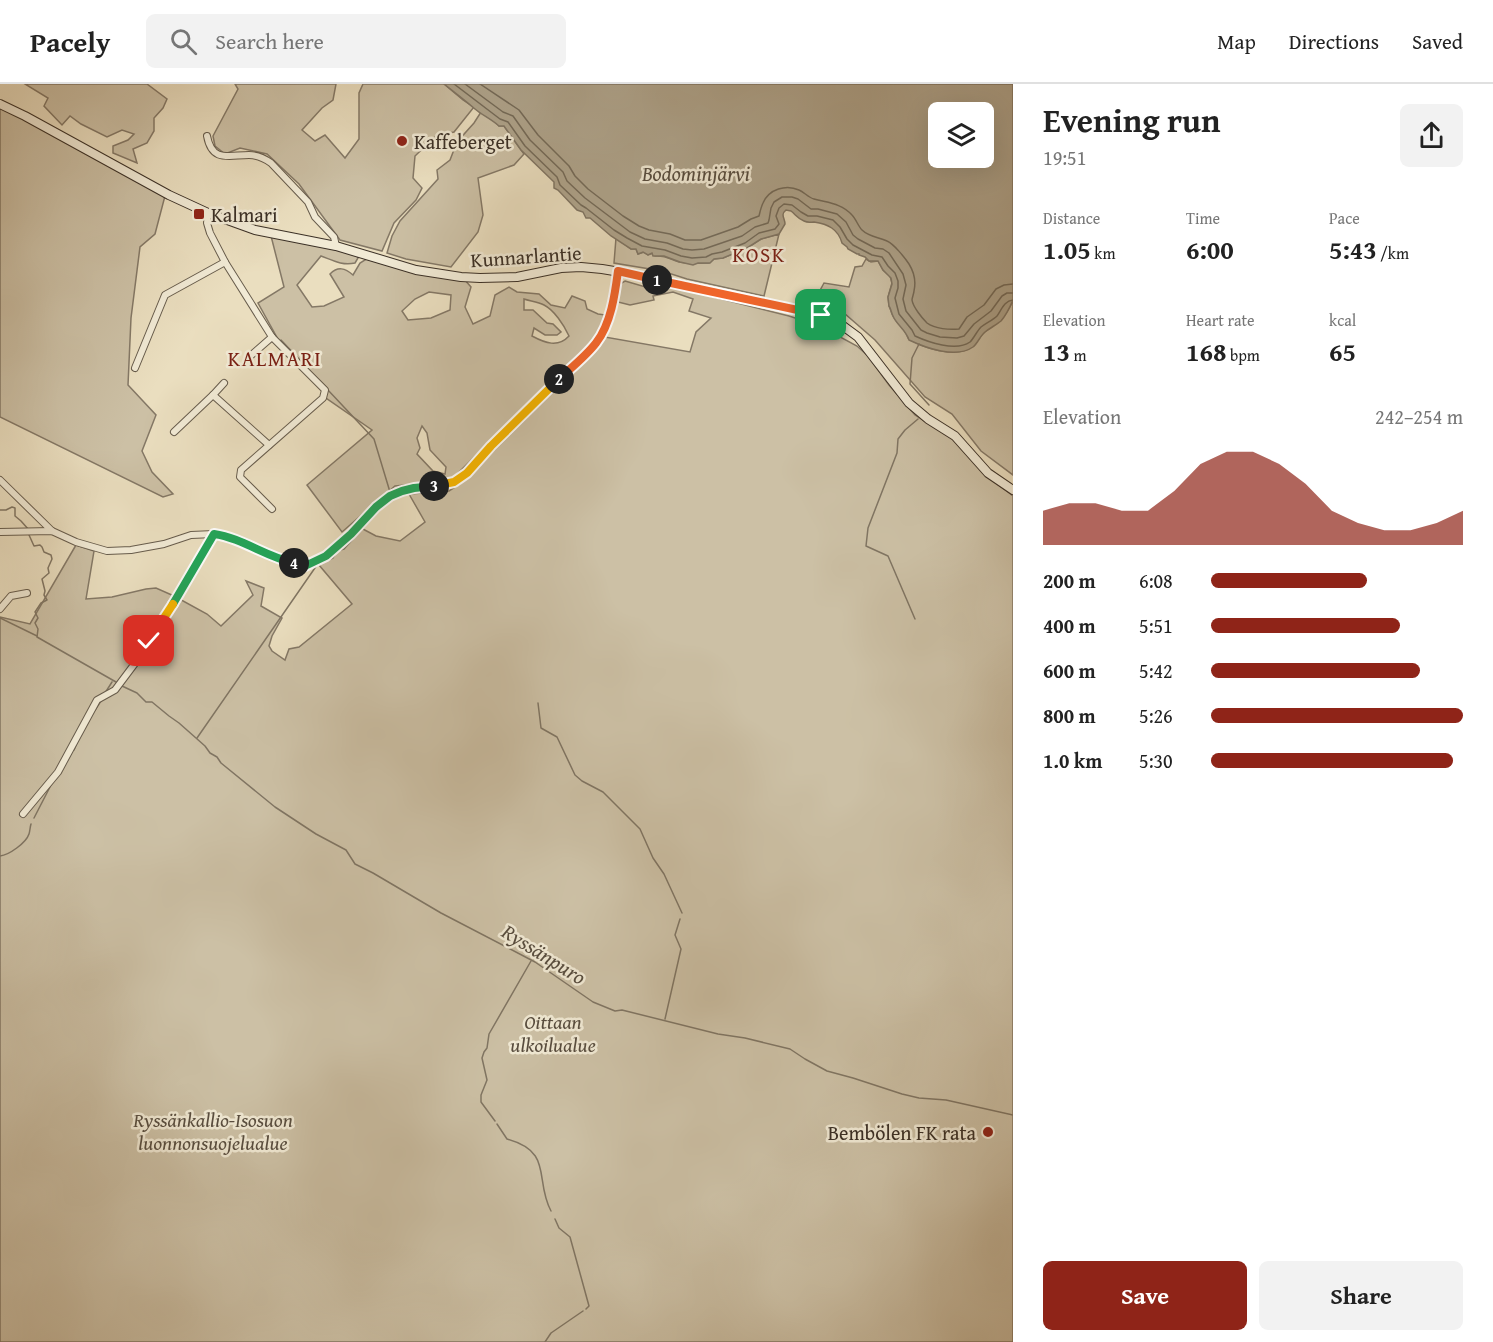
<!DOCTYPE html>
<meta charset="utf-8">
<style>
body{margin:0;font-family:"Gentium Book Plus",serif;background:#f2f2f2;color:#222;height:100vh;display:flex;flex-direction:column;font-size:22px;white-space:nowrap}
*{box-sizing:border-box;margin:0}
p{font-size:20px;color:#767676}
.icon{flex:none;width:33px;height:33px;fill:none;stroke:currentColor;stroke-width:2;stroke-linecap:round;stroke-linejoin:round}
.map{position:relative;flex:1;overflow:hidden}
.sheet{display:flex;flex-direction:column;background:#fff;width:480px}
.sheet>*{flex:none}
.buttons{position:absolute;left:928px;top:18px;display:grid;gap:12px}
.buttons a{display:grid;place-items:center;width:66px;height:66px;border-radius:9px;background:#fff;box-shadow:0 6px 24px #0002;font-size:30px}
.pin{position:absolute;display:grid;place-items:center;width:51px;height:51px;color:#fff;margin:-26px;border-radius:12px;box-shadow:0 3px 9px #0006}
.km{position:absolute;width:30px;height:30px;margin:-15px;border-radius:50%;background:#222;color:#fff;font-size:16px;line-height:30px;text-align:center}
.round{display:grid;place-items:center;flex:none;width:63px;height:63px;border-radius:9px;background:#f2f2f2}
.head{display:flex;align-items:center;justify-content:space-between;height:102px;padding:0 30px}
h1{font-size:33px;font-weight:600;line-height:45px}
.metrics{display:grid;grid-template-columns:repeat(3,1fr);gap:9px;height:102px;padding:6px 30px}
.metrics div{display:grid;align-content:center}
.metrics b{font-size:26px;font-weight:600}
.metrics small{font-size:16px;font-weight:400}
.metrics p{font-size:16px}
.chart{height:168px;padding:12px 30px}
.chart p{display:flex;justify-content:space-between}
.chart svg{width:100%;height:108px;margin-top:6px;fill:#8f2418;opacity:.7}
.action{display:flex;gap:12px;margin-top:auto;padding:12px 30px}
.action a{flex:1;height:69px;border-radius:9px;background:#8f2418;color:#fff;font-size:24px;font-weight:600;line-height:69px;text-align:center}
.action a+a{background:#f2f2f2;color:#222}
ul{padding:0 30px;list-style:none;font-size:20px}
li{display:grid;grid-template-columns:96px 72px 1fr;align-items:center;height:45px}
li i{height:15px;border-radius:8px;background:#8f2418}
header{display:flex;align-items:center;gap:36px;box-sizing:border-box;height:84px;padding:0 30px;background:#fff;border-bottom:2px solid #e0e0e0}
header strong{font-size:28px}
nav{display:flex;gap:33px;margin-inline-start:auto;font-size:21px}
.search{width:420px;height:54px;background:#f2f2f2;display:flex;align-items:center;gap:15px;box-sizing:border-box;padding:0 21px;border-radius:9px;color:#767676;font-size:22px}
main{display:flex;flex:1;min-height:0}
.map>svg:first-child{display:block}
.green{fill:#ccc0a5;stroke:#847866;stroke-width:1.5;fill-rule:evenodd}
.water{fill:#aea38b;stroke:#807563;stroke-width:1.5;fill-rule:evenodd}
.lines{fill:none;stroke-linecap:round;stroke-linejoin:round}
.shore{stroke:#746a58;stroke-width:1.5}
.stream{stroke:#807563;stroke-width:1.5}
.street-casing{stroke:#675c4c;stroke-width:8}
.secondary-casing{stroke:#3b3026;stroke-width:10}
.street{stroke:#f1ead5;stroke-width:6}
.secondary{stroke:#f1ead5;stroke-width:8}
.split-1-casing{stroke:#fff;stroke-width:12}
.split-2-casing{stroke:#fff;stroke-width:12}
.split-3-casing{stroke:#fff;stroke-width:12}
.split-4-casing{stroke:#fff;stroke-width:12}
.split-5-casing{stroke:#fff;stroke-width:12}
.split-6-casing{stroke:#fff;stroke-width:12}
.split-1{stroke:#f0652b;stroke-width:8}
.split-2{stroke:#f0652b;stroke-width:8}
.split-3{stroke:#f5b400;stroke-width:8}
.split-4{stroke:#22a559;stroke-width:8}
.split-5{stroke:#22a559;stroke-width:8}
.split-6{stroke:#f5b400;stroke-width:8}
.poi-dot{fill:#8f2418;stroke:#f1ead5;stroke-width:2}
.labels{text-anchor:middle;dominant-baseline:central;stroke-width:5;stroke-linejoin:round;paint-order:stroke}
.poi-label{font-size:20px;fill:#3b3026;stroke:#f1ead5;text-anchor:start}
.street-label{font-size:20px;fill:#3b3026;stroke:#f1ead5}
.park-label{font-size:20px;font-style:italic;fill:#584d3f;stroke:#f1ead5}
.water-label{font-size:21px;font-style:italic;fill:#584d3f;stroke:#f1ead5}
.neighbourhood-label{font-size:21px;letter-spacing:1.5px;fill:#7a1f14;stroke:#f1ead5}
</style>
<header>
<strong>Pacely</strong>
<div class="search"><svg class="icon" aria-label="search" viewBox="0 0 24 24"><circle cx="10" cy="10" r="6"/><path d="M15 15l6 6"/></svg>Search here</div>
<nav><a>Map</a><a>Directions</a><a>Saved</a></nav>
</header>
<main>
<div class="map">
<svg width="1013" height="1258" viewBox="0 0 1013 1258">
<rect width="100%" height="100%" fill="#eadebf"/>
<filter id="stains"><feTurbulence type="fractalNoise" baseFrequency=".00333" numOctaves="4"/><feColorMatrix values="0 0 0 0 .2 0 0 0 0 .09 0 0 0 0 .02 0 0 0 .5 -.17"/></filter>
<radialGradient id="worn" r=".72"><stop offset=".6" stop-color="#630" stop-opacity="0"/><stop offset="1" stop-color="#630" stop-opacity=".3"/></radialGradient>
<g class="green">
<path d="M25,0H147L167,15L163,24L154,34V47L147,59L133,65L137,79L113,69V62L128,56L134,50L122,46L107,53L81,40L70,32L62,41L44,22L48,14Z"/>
<path d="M235,0H336L333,16L322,24L302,46L315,57L325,51L345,74L359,55V9L363,0H444L463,16L474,23L454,48L436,52L415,72L413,94L422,104L416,116L394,139L382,167L340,156L299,100L267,70L240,64L225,70L215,62L213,52L238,5Z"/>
<path d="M0,22L165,112L155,150L140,163L131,234L128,301L156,331L142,367L152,388L173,410L163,413L0,333Z"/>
<path d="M481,28L491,34L499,42H504L524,70L514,81L478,94L483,131L478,148L451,183L406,175L387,169L392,152L400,137L438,95L437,86L450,76L457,58L474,39Z"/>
<path d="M779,150L764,212L687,195L662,187L614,179L616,154L631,165H636L638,170L644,168L648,171L653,169L655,172C665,171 670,175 679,178C690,180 699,179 709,179L714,175L723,174L747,164L761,155Z"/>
<path d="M271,152L356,170L358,174L355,179C342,182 332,176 321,172L297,201L312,223L324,222L344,213L330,190C338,182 345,184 353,191L360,179L368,174L464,195L471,203L465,223L473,240L490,232L495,211L509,203L517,208L539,210L551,221L565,224L572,212L585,217L587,225L598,230L606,231L594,256L457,390L448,397L395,402L342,448L307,401L372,346L326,314V303L279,257L258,219L284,203ZM429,208L451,211L450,226L431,234L408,236L402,227L415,215ZM524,215C530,217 538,218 544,221C554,226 564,241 569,252C558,264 545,259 532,252L534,244L545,251H557L561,248L553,240L547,239L533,226H524ZM422,342L427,349L430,366L446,383L445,390L433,387L417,370L420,364L417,354Z"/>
<path d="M866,175L871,178L878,177L883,186L890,192L892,199L888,213L889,222C891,225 891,229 893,232C897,240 906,245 908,254C921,264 956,274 970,264C976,260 980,252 986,247C999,237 1006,233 1013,216V391L981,367L952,330L925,313L875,256L837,223L798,217L799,211L818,210L824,199L849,203L855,183L862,182Z"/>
<path d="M625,197L649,204L662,200L789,232L820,242L857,262L868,272L889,301L915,331L953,355L987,392L1013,412V1258H0V533L30,540L76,461L94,467L86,515L112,513L146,505L156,504L174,512L207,530L221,542L253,511L246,497L264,504L261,522L282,534L272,552L269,562L272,567L285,576L289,565L299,563L352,520L319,481L361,444L376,452L400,457L425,438L409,410L449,407L460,400L591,271L605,253L690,268L696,248L711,234L689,227L693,215L673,208L653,212L654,216L630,221L614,217L620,200Z"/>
</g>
<path class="water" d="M444,0H1013V216C1010,223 1006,231 1001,237C996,241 990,244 985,248C980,252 978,259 973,263C956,275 926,264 909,256C906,246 896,240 893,232C891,228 891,225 889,222L888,213L892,200L891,194L883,186L878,177H869L865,173L859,171V170H857L848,165L847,163L842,159C838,145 828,140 814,138C810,138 808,139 804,137C797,134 796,131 791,127L786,126C780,131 785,134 785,140L779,150L761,155L747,164L723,174L714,175L710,179H698L693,181L680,178L664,172H653L652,169L648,171L643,168L638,170L636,165H631L611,152L590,134H586L583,128L577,126L558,106L554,104V98L521,66L504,42H499C491,35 482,31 475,25C466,17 454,8 444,0ZM984,28V74H939V28Z"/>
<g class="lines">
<g class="shore">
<path d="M454,0L500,35L508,38L525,62L557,93L560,101L581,121L586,124L614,146L627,154L642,162L665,166L681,172L692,174L706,173L712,170L722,168L745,159L759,149L775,145L779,140L776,132L779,124L784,120L792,121L801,128L808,132H817L833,136L840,143L847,155L853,161L872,171L882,173L888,182L895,189L898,197V204L895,214L899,230L912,246L915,252C928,258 956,268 970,258C974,254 977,247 981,243C986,239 993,236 997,232C1002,225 1004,217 1013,216"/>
<path d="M465,0L503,28L513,32L530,56L563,88L567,97L585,114L630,148L645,155L667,159L683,165L692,166L704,165L742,152L755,143L768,139L769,136L771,124L774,118L782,113H792L798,115L811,125H818L837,130L846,138L853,151L858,155L875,164L883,165L889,169L903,190L906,201L903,215L906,227L921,246L927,249L940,253L957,254L964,252L974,240L991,227L1002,212L1007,209H1013"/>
<path d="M480,0L519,26L538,51L569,82L575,92L588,105L623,132L639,142L649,146L670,150L685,156H701L738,143L751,135L759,132C760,128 761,123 763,119C769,105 786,100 799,106C804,108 809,114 814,115C828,119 841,119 852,131C856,135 858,142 862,146C869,153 879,153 887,157C894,160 905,174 909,180C914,188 916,198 914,207C914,209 912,214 912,216C913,223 922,234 927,239C935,245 950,246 959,245L967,233L984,221L996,205L1004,201L1013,200"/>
</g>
<g class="stream">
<path d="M281,256L299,275"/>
<path d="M919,260L912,274L910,300L929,321"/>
<path d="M327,305L374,355L390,408"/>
<path d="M0,426H6L12,423L15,424V432L21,437L29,446"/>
<path d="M29,451L34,462L40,461L42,463L44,468L51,471L52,475L48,484L49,489L42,495L45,507L44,511L47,516L41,519L35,528L38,534L35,539L38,545L37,553L116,598"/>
<path d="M0,534L37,552"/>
<path d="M915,535L888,472L866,462L868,444L897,369L898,355L905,346L918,335"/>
<path d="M122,602L137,609L146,618H152L169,632L179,639L205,662L210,669L217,673L221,679L275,723L316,750L346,766L355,780L373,789L441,829L535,878L593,918L615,927L622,926L718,950L745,954L790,965L805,975L827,987L853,994L902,1010L919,1014L946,1016L1013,1031"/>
<path d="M105,609L112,598"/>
<path d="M538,619L541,644L557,653L575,691L582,697L603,708L640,745L653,774L664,790L682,829"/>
<path d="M95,626L101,617"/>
<path d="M85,644L91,632"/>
<path d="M197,654L317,481L333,474L337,467L344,465L386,419"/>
<path d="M74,666L78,656"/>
<path d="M34,734L51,701"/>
<path d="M0,772C9,771 26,759 29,750C30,747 30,743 31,740"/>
<path d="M665,935L681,865L675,851L680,835"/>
<path d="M495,1037L481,1018V1011L487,996L482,974L484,968L487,964L489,950L531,877"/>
<path d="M497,1040L507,1055C554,1068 534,1095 551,1127"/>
<path d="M555,1135L559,1144L570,1153L589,1222L586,1225"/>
<path d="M545,1258L551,1249L583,1227"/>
</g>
<g class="street-casing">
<g id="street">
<path d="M207,52C212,79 229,71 249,71C257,71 264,74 271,79L308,118L315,133L334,153L336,162"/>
<path d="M208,129L207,139L210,149L225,178L272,253L325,306L323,314L241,386L240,393L272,425"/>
<path d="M248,274L272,253"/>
<path d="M135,284L165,211L225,178"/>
<path d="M213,311L224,299"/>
<path d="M174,348L213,311L269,361"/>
<path d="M0,396L52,447"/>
<path d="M0,448L52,447L76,458L107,467L131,466L164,460L191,451L214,450L233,455L280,476L305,482L326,472L351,450L377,423L390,412L414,404L445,401L454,398L460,395L467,389L491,361L596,260C610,238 615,212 617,187"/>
<path d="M0,525L11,512L27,509"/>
<path d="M23,730L58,688L97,616L115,606L136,578L169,526L214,450"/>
</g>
</g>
<g class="secondary-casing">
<path id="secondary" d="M0,20L25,32L169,111L208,129L255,146L336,162L416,186L461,193L480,194L517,193L561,184L581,183L602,185L626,189L821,231L839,239L858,253L909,319L928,335L955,352L988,389L1013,406"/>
</g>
<use href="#street" class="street"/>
<use href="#secondary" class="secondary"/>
</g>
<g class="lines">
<g class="split-1-casing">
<path id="split-1" d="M657,196L821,231"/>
</g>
<g class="split-2-casing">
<path id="split-2" d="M559,295C572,283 586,272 596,259C611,240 615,210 618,187L657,196"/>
</g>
<g class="split-3-casing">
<path id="split-3" d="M434,402L454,398L467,389L491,362L559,295"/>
</g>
<g class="split-4-casing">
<path id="split-4" d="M294,479L305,482L326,472L351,450L376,423L390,412L402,407L414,404L434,402"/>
</g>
<g class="split-5-casing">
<path id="split-5" d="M173,520L214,450C242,454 266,473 294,479"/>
</g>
<g class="split-6-casing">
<path id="split-6" d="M149,557L173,520"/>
</g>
<use href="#split-1" class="split-1"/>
<use href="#split-2" class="split-2"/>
<use href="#split-3" class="split-3"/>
<use href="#split-4" class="split-4"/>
<use href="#split-5" class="split-5"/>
<use href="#split-6" class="split-6"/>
</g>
<g class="poi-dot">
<circle cx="402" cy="57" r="6"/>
<rect x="193" y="124" width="12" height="12" rx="3"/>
<circle cx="988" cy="1048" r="6"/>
</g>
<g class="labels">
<g class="poi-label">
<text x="414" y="57">Kaffeberget</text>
<text x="211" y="130">Kalmari</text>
<text x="976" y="1048" text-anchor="end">Bembölen FK rata</text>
</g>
<g class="street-label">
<text transform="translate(526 172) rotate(-4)">Kunnarlantie</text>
</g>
<g class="park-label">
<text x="553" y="937">Oittaan<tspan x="553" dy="23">ulkoilualue</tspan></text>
<text x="213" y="1035">Ryssänkallio-Isosuon<tspan x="213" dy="23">luonnonsuojelualue</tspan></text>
</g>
<g class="water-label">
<text x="696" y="89">Bodominjärvi</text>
<text transform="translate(544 870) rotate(32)">Ryssänpuro</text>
</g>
<g class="neighbourhood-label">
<text x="759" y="170">KOSK</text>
<text x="275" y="274">KALMARI</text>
</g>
</g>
<rect width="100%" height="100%" filter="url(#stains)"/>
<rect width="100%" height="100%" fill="url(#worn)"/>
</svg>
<div class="buttons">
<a><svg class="icon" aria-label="layers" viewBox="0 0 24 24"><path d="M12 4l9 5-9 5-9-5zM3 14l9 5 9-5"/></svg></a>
</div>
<div class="pin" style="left:821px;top:231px;background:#1e9e55"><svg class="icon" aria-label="arrive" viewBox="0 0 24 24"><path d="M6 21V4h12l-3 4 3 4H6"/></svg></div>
<div class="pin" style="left:149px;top:557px;background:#d93025"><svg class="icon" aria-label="check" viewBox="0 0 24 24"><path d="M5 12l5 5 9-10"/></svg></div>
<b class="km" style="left:657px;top:196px">1</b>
<b class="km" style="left:559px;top:295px">2</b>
<b class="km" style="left:434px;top:402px">3</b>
<b class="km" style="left:294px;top:479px">4</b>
</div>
<section class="sheet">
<div class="head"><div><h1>Evening run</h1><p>19:51</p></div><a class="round"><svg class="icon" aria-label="share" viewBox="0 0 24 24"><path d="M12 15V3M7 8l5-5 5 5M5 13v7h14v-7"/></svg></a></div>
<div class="metrics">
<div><p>Distance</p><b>1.05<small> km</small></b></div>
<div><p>Time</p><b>6:00</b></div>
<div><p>Pace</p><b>5:43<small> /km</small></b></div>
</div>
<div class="metrics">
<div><p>Elevation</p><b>13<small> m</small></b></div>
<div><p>Heart rate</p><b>168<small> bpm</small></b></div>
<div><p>kcal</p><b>65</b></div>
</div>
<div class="chart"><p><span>Elevation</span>242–254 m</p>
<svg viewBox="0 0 160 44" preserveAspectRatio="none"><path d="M0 44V30L10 27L20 27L30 30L40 30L50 22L60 11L70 6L80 6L90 11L100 19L110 30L120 35L130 38L140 38L150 35L160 30V44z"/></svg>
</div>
<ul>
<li><b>200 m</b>6:08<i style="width:62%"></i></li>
<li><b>400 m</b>5:51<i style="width:75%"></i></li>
<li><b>600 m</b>5:42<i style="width:83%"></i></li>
<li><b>800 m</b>5:26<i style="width:100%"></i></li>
<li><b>1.0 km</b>5:30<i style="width:96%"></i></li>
</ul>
<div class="action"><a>Save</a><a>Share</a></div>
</section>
</main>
